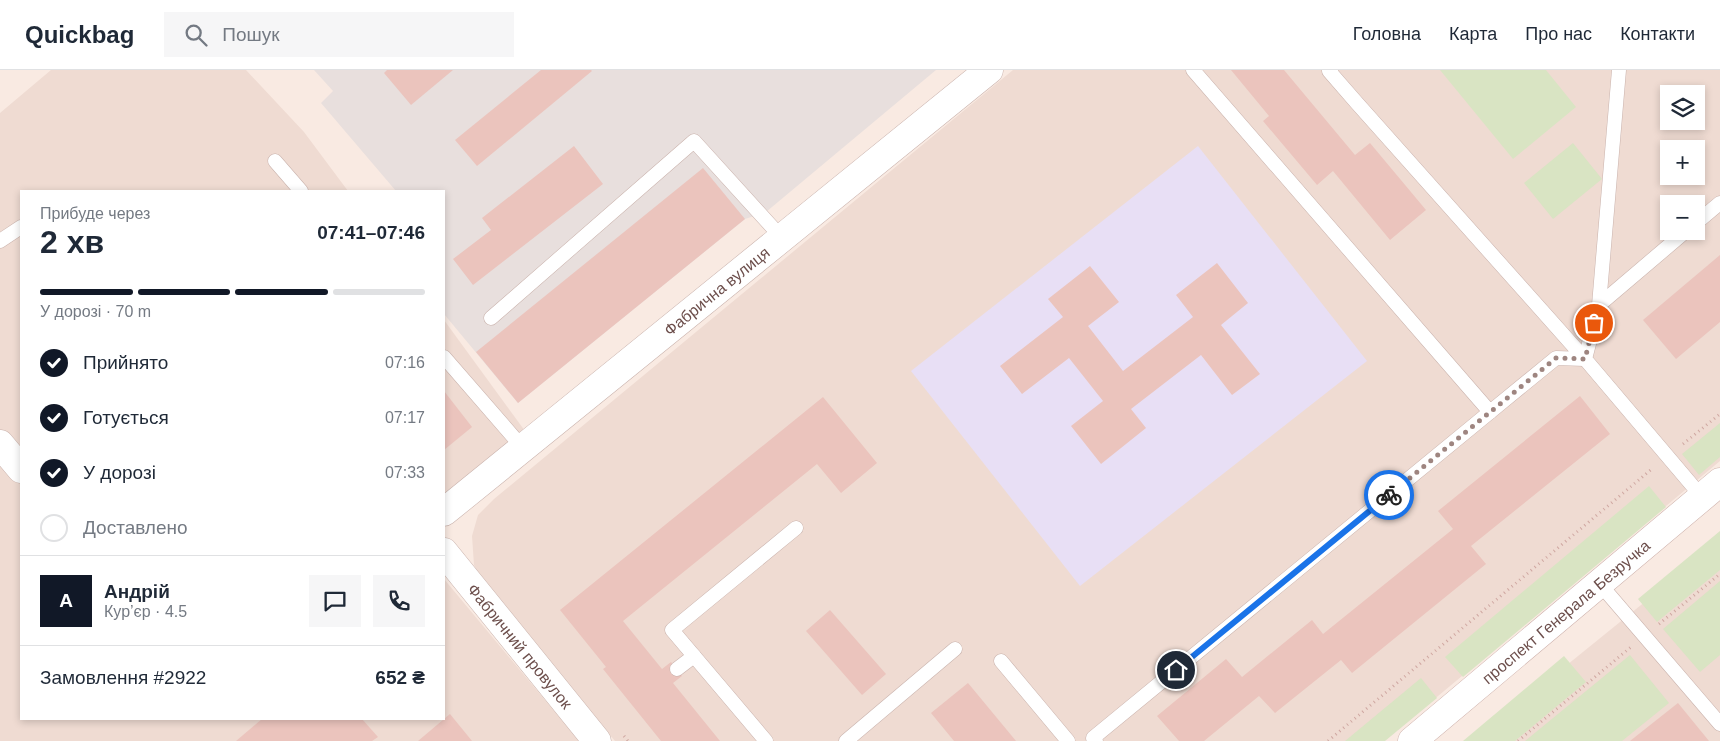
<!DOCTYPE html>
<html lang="uk">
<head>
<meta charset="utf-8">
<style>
	body { margin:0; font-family:Arial,sans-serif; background:#f6f6f7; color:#1f2937; height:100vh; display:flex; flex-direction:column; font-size:19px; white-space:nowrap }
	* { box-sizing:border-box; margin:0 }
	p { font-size:16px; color:#747a83 }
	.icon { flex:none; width:28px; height:28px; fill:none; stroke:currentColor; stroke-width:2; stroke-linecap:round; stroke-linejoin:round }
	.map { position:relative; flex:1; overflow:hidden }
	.sheet { position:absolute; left:20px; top:120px; width:425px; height:530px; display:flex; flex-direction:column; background:#fff; border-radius:0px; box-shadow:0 2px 8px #0003 }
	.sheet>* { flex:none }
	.buttons { position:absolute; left:1660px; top:15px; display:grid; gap:10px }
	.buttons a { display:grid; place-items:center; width:45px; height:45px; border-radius:0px; background:#fff; box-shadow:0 2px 8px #0003; font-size:25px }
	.pin { position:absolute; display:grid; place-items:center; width:42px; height:42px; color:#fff; margin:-21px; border:2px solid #fff; border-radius:50%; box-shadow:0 1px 5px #0007 }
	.courier { position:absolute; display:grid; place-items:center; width:50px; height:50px; margin:-25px; border:4px solid #1a73e8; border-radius:50%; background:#fff; color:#222; box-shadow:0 1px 6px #0007 }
	.summary em { font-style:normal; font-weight:700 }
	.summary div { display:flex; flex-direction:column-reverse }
	.summary { display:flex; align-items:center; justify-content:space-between; height:85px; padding:0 20px }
	h1 { font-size:32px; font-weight:700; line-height:38px }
	.bar { display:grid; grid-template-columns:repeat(4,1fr); gap:8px 5px; align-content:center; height:60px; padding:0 20px }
	.bar i { height:6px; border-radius:4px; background:#e0e1e3 }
	.bar .selected { background:#111827 }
	.bar p { grid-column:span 4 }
	.line { display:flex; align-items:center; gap:12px; padding:0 20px; border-top:1px solid #e0e1e3 }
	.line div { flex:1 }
	.round { display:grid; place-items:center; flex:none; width:52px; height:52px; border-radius:0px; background:#f6f6f7 }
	ol { padding:0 20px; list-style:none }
	li { display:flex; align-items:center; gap:15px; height:55px }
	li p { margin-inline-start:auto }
	li .icon { padding:5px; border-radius:50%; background:#111827; color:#fff; stroke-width:4 }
	li:last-child { color:#747a83 }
	li i { width:28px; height:28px; border:2px solid #e0e1e3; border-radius:50% }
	header { display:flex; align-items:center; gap:30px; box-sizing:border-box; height:70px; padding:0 25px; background:#fff; border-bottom:1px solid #e0e1e3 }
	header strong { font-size:24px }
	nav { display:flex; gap:28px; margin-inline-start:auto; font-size:18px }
	.search { width:350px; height:45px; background:#f6f6f7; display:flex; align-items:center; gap:12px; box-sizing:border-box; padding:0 18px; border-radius:0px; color:#747a83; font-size:19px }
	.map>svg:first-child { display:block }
	.residential { fill:#efdbd2; fill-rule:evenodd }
	.industrial { fill:#e8dfdd }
	.education { fill:#e8dff5 }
	.green { fill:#d9e4c3 }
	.building { fill:#ebc4bd }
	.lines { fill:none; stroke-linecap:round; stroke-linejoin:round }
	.service-casing { stroke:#cab3ad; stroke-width:15 }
	.tertiary-casing { stroke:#cab3ad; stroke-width:29 }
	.secondary-casing { stroke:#cdb1ab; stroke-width:29 }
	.path { stroke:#cfa7a1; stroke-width:3; stroke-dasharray:1 4; stroke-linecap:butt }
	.service { stroke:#fff; stroke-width:14 }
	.tertiary { stroke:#fff; stroke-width:28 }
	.secondary { stroke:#fff; stroke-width:28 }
	.done { stroke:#9e8580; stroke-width:5; stroke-dasharray:0 9 }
	.route { stroke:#1a73e8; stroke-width:6 }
	.labels { text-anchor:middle; stroke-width:4.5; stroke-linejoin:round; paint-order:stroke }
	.street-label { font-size:16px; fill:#6d4f4c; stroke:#fcefe8 }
</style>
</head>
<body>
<header>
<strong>Quickbag</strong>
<div class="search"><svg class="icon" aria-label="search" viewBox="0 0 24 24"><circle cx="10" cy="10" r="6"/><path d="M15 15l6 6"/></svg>Пошук</div>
<nav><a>Головна</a><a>Карта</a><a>Про нас</a><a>Контакти</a></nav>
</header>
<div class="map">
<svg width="1720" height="671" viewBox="0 0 1720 671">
	<rect width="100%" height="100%" fill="#f9eae2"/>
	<g class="residential">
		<polygon points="51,0 246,0 304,62 348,121 21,121 21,649 444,649 444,509 579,671 0,671 0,43"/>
		<path d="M1013 0H1720V391L1384 671H615L485 516 474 495 472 466 478 445 494 429ZM1669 24H1696V51H1669ZM1669 79H1696V106H1669ZM1669 134H1696V161H1669Z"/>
		<polygon points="444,250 525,361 444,426"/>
		<polygon points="1720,471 1720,671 1473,671"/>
	</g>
	<polygon class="industrial" points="314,0 936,0 766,142 745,149 518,333 444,244 444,121 396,121 321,33 333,21"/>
	<polygon class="education" points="1198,76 1367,291 1080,516 911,301"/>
	<g class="green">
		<polygon points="1440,0 1546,0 1576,37 1513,89"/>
		<polygon points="1573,73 1602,109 1553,149 1524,113"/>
		<polygon points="1720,353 1720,387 1699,405 1682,384"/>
		<polygon points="1649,416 1666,437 1463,607 1445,587"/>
		<polygon points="1720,461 1720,500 1657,552 1638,529"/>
		<polygon points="1720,511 1720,585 1700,602 1663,559"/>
		<polygon points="1630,585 1669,633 1622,671 1525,671"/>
		<polygon points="1564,586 1586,612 1515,671 1463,671"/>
		<polygon points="1421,608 1437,628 1385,671 1345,671"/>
	</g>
	<g class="building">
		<polygon points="387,0 453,0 411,35 384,3"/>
		<polygon points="541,0 591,0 592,1 477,96 455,70"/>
		<polygon points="1231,0 1284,0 1355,85 1370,73 1426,140 1390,170 1333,101 1317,115 1263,51 1269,46"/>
		<polygon points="574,76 603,114 473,215 453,189 491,160 482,148"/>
		<polygon points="703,98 745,149 518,333 476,282"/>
		<polygon points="1720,185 1720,252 1676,289 1643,250"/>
		<polygon points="1217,193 1248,233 1221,255 1260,304 1232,325 1201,285 1131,339 1146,358 1101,394 1071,356 1103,331 1069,288 1022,324 1000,296 1063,247 1048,229 1090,196 1119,232 1088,256 1123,301 1193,247 1176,225"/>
		<polygon points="444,321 472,357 444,380"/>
		<polygon points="1580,326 1610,364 1471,476 1486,494 1352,603 1341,590 1275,643 1259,626 1204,671 1179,671 1157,646 1226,589 1242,607 1312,550 1323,564 1453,459 1438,441"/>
		<polygon points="823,327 877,393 841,423 817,394 623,551 662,599 671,592 682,606 673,613 720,671 661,671 603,599 606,597 560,540"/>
		<polygon points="830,540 886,604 862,625 806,561"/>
		<polygon points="968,613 1016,671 954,671 931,643"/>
		<polygon points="1678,633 1709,671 1630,671"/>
		<polygon points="450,644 472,671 418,671"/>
		<polygon points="262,649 362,649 378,667 372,671 236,671"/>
	</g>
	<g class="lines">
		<defs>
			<g id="service">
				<polyline points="1193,0 1490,342 1556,288 1585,289 1356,32 1329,1 1331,0"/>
				<polyline points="1619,0 1599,235 1585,289 1702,427"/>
				<polyline points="275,91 301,121"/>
				<polyline points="1696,153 1720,133"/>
				<polyline points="0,171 21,157"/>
				<polyline points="1599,235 1686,161"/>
				<polyline points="491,248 694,71 782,168"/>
				<polyline points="444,287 523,378"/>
				<polyline points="1599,513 1720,654"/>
				<polyline points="1001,591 1068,671"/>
				<polyline points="677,599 694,586"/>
				<polyline points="766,671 672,560 796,458"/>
				<polyline points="846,671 955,579"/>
				<polyline points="1096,671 1093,668 1490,342"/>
			</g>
			<g id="tertiary">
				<polyline points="0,374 21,399"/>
				<path id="s1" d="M444 442 989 0"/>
				<path id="s2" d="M444 482 597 671"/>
			</g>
			<g id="secondary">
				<path id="s3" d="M1412 671 1720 412"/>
			</g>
		</defs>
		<use href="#service" class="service-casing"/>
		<use href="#tertiary" class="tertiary-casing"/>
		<use href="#secondary" class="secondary-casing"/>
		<g class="path">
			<polyline points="1683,374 1720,344"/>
			<polyline points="1659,554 1720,504"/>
			<polyline points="624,666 628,671"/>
			<polyline points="1328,671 1653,398"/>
			<polyline points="1518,671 1631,577"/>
		</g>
		<use href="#service" class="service"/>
		<use href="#tertiary" class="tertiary"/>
		<use href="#secondary" class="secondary"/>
	</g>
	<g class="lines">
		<polyline class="done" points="1389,425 1556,288 1585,289 1594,253"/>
		<polyline class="route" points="1176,600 1389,425"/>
	</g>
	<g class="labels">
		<g class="street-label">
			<text dy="6" stroke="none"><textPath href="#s1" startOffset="351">Фабрична вулиця</textPath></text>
			<text dy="6" stroke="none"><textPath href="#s3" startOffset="201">проспект Генерала Безручка</textPath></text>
			<text dy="6" stroke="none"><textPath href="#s2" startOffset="121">Фабричний провулок</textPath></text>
		</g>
	</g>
</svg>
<div class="buttons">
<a><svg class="icon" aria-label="layers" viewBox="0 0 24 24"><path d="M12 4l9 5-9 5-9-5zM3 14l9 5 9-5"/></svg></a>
<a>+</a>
<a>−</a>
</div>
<div class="pin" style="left:1594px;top:253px;background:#ea580c"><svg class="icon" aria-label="bag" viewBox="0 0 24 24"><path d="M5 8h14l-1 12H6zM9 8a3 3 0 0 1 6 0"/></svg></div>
<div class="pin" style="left:1176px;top:600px;background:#1f2937"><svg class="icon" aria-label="home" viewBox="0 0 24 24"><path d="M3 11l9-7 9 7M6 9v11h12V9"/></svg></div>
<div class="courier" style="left:1389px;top:425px"><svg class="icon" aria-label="bike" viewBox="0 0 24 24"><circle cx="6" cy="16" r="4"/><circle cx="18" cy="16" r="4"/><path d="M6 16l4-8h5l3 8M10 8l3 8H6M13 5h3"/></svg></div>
<section class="sheet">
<div class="summary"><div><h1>2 хв</h1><p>Прибуде через</p></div><em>07:41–07:46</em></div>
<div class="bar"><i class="selected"></i><i class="selected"></i><i class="selected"></i><i></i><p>У дорозі · 70 m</p></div>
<ol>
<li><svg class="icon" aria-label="check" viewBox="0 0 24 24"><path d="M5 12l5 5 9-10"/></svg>Прийнято<p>07:16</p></li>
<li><svg class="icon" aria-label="check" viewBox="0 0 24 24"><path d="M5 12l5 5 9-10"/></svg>Готується<p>07:17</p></li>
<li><svg class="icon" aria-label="check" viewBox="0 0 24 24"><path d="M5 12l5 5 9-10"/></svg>У дорозі<p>07:33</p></li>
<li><i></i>Доставлено</li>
</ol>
<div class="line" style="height:90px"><b class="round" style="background:#111827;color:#fff">А</b><div><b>Андрій</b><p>Кур’єр · 4.5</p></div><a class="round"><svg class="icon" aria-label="chat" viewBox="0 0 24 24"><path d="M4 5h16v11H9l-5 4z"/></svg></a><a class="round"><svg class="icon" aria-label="phone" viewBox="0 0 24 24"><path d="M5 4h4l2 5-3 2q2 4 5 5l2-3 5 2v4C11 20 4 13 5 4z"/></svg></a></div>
<div class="line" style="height:65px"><div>Замовлення #2922</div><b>652 ₴</b></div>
</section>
</div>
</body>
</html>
